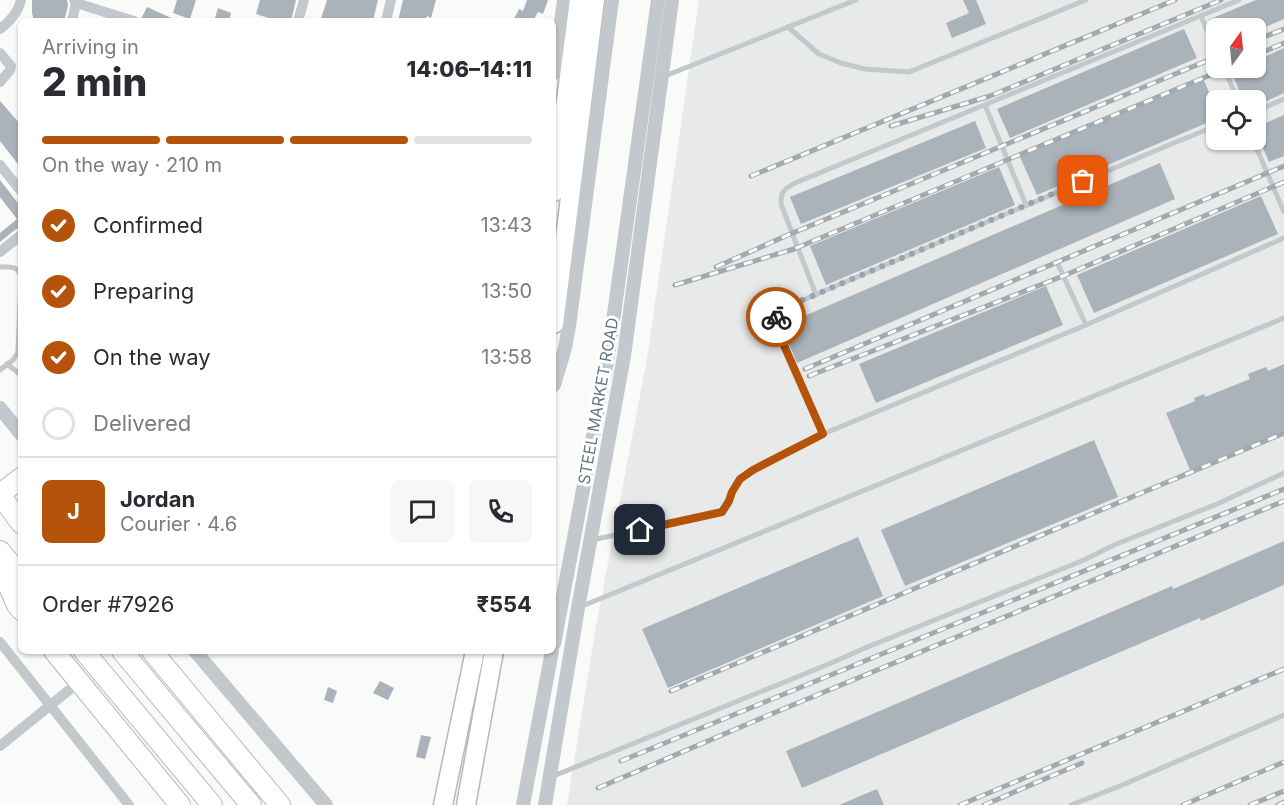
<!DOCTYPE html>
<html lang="en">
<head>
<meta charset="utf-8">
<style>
	body { margin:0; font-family:Inter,sans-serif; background:#f7f7f7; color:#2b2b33; height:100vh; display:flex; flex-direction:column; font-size:22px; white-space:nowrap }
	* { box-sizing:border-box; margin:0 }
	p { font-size:20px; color:#7c7c81 }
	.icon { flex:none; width:33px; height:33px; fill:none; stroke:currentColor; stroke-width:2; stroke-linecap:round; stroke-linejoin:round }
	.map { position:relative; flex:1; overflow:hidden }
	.sheet { position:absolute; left:18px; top:18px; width:538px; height:636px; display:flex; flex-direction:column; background:#fff; border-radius:9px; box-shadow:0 2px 4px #0004 }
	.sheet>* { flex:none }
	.needle { width:39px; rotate:15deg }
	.tools { position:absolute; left:1206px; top:18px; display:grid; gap:12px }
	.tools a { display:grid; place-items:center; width:60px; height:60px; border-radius:9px; background:#fff; box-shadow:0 2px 4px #0004; font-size:30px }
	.pin { position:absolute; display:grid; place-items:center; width:51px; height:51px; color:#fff; margin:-26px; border-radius:12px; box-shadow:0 3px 9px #0006 }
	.courier { position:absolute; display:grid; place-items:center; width:60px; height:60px; margin:-30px; border:4px solid #b45309; border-radius:50%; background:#fff; color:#222; box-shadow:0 2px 8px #0007 }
	.overview em { font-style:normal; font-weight:800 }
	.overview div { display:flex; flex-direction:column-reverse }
	.overview { display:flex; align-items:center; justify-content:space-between; height:102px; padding:0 24px }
	h1 { font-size:39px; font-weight:800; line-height:45px }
	.bar { display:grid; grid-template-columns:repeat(4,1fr); gap:9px 6px; align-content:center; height:72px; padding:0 24px }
	.bar i { height:8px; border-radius:4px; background:#e1e1e2 }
	.bar .selected { background:#b45309 }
	.bar p { grid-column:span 4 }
	.line { display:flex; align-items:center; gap:15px; padding:0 24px; border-top:2px solid #e1e1e2 }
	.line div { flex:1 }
	.round { display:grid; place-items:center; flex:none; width:63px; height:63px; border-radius:9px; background:#f7f7f7 }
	ol { padding:0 24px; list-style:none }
	li { display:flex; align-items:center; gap:18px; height:66px }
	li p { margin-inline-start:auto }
	li .icon { padding:6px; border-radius:50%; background:#b45309; color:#fff; stroke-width:4 }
	li:last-child { color:#7c7c81 }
	li i { width:33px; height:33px; border:3px solid #e1e1e2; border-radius:50% }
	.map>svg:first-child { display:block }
	.built { fill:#e8e9e9; fill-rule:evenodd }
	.building { fill:#aab3b9 }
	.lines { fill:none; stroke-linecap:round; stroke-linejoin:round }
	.trunk-casing { stroke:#b4b9bd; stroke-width:21 }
	.motorway-casing { stroke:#b4b9bd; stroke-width:22 }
	.service { stroke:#c3c8cc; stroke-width:5 }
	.minor { stroke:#c3c8cc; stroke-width:10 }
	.tertiary { stroke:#c3c8cc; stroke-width:14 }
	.trunk { stroke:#fff; stroke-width:18 }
	.motorway { stroke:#fff; stroke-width:20 }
	.rail-casing { stroke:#a2aab0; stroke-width:5 }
	.rail { stroke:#fff; stroke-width:3; stroke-dasharray:9; stroke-linecap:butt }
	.done { stroke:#99a4ac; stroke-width:6; stroke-dasharray:0 10.8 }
	.route { stroke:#b45309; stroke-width:8 }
	.labels { text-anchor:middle; stroke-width:6; stroke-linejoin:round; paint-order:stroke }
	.street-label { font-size:16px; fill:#657683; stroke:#fff }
</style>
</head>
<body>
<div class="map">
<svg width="1284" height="805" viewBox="0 0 1284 805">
	<rect width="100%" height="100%" fill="#fafaf8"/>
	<path class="built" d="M699 0H1284V805H567L596 626 647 359ZM1216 28H1256V68H1216ZM1216 100H1256V140H1216Z"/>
	<g class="building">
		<polygon points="32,0 67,0 68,6 64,21 34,21 32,13"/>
		<polygon points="177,0 196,0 190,19 173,13"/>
		<polygon points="260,0 296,0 291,21 278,21 256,14"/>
		<polygon points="327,0 378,0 373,21 327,21 321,19"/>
		<polygon points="403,0 436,0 431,18 427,16 426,21 398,21"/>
		<polygon points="527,0 548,0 543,14 538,12 533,21 513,21 519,9 523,11"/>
		<polygon points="963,0 976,0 986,24 952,38 946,23 969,13"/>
		<polygon points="1256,0 1284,0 1284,19 1256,31 1256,28 1212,28 1208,20"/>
		<polygon points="147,7 178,21 141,21 141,19"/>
		<polygon points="218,8 231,13 229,21 214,21"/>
		<polygon points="1184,29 1197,58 1010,138 997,109"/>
		<polygon points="1284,48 1284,93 1256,106 1256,100 1243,100 1231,71 1239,68 1256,68 1256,61"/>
		<polygon points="1203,78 1216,109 1216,119 1037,195 1020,157"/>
		<polygon points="0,101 21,125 21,168 0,141"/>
		<polygon points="1284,115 1284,156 1269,162 1256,132 1256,127"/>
		<polygon points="975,121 986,148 801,224 790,197"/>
		<polygon points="1160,163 1175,199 797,363 781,326"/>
		<polygon points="999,167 1015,205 826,285 810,246"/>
		<polygon points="0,180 21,207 21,228 16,229 0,242 0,233 17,219 0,197"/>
		<polygon points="1261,196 1278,234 1094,313 1077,275"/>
		<polygon points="1046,286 1063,325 876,403 859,364"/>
		<polygon points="1284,364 1284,431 1190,470 1166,413 1195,401 1194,398 1204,394 1205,397 1250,379 1248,374 1266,367 1268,371"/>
		<polygon points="1094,440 1118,497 905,586 881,530"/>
		<polygon points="858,537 883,596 668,688 642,629"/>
		<polygon points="1284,541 1284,585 1201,621 1200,618 802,788 786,751 1172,586 1173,589"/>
		<polygon points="380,681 394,688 388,700 373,693"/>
		<polygon points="328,687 337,691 333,703 324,700"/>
		<polygon points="421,735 431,737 425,759 416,757"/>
		<polygon points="877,789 884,805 839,805"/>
	</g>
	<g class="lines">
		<defs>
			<g id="trunk">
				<polyline points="554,192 579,0"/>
				<polyline points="554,324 595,0"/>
				<polyline points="443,805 475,651"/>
				<polyline points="466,805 494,651"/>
			</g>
			<g id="motorway">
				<polyline points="0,494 21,478"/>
				<polyline points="0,495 21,523"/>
				<polyline points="0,551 21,576"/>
				<polyline points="0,566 17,605 21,610"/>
				<polyline points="54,651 180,805"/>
				<polyline points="84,651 212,805"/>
				<polyline points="122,651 251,805"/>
				<polyline points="152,651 280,805"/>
			</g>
		</defs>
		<use href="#trunk" class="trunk-casing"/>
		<use href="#motorway" class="motorway-casing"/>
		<g class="service">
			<polyline points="1201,16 1216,51"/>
			<polyline points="788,27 819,54 841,63 865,69 909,72 1086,0"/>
			<polyline points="1224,68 1238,100"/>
			<polyline points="665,76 856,0"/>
			<polyline points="985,105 1026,205"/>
			<polyline points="1256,111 1284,99"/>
			<polyline points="1253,140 1284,212"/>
			<polyline points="1057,262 1086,325"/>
			<path d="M0 267C10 267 18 265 21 277L18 352 13 360 0 370"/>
			<path d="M816 295 781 204C781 190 784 190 795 183 943 121 1092 62 1239 0"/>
			<polyline points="7,364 21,375"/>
			<path d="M823 434 775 325C775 317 778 313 784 308L1176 142 1216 126"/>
			<polyline points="592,540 722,512 729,501 732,492 740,479 753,470 823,434 1086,325 1284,238"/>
			<polyline points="580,607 1284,318"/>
			<polyline points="551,777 829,664 865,648 1084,560 1114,545 1217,504 1284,473"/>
			<polyline points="1071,805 1120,786 1284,715"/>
		</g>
		<g class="minor">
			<polyline points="74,0 76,3 134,21"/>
			<polyline points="72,21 76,3"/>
			<polyline points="298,21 304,0"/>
			<polyline points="386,21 391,0"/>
			<path d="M0 29C10 21 18 13 21 0"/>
			<polyline points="0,53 11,66 10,70 0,82"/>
			<polyline points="0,165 21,191"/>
			<polyline points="0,252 21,235"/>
			<polyline points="0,642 129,805"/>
			<polyline points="0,746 79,682"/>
		</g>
		<g class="tertiary">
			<polyline points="554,73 564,0"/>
			<polyline points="554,385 565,348 569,326 612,0"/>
			<polyline points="0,408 21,434"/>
			<polyline points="554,644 608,357 658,0"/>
			<polyline points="195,651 326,805"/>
			<polyline points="523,805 552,651"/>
			<polyline points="545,805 578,608 624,356 672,0"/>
		</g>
		<use href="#trunk" class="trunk"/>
		<use href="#motorway" class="motorway"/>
		<defs>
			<g id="rail">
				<polyline points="1256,40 1284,29"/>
				<polyline points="1256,55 1284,43"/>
				<polyline points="891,126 990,96 1221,0"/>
				<polyline points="751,176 1175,0"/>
				<polyline points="716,267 788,235 1216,57"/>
				<polyline points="675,285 794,249 1227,68"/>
				<polyline points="805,369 1284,166"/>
				<polyline points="809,376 1063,276 1284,182"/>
				<polyline points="671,691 1284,433"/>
				<polyline points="621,761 1284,489"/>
				<polyline points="598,788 764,717 1284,501"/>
				<polyline points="960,805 1284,669"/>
				<polyline points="984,805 1082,763"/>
				<polyline points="1183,805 1284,762"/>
				<polyline points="1250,805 1284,791"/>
				<polyline points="1278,805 1284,802"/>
			</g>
		</defs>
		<use href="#rail" class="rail-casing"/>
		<use href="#rail" class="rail"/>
	</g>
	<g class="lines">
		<polyline class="done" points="776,317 779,312 784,308 1083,181"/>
		<polyline class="route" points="640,530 722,512 729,501 732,492 740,479 753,470 823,434 775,325 776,317"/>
	</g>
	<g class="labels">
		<g class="street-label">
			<text transform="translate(598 401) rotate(-80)" y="6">STEEL MARKET ROAD</text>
		</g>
	</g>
</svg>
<div class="tools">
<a><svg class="needle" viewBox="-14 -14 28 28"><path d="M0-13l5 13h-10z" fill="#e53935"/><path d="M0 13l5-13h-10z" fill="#7c7c81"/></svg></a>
<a><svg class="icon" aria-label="locate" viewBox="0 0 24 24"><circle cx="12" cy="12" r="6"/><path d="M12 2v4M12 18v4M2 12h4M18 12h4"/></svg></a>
</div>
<div class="pin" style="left:1083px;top:181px;background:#ea580c"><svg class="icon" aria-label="bag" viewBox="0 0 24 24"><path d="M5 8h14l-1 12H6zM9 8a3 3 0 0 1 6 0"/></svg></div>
<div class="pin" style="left:640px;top:530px;background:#1f2937"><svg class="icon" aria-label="home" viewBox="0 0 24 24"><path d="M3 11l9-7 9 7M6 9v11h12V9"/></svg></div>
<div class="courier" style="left:776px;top:317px"><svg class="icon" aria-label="bike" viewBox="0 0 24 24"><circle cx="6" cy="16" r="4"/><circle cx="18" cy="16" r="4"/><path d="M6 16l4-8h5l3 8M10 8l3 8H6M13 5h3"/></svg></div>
<section class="sheet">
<div class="overview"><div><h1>2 min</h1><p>Arriving in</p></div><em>14:06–14:11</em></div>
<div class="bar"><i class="selected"></i><i class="selected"></i><i class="selected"></i><i></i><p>On the way · 210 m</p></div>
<ol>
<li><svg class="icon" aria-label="check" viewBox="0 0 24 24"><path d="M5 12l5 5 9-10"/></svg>Confirmed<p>13:43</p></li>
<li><svg class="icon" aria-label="check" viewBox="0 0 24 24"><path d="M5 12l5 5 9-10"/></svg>Preparing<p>13:50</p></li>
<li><svg class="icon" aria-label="check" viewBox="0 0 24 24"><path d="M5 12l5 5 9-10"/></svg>On the way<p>13:58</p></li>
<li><i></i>Delivered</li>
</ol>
<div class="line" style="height:108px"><b class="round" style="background:#b45309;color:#fff">J</b><div><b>Jordan</b><p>Courier · 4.6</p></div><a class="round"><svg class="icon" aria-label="chat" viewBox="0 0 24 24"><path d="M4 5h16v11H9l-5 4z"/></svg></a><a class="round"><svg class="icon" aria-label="phone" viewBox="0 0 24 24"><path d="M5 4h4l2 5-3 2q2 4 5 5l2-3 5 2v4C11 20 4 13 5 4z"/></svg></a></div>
<div class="line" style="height:78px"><div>Order #7926</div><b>₹554</b></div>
</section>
</div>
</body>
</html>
